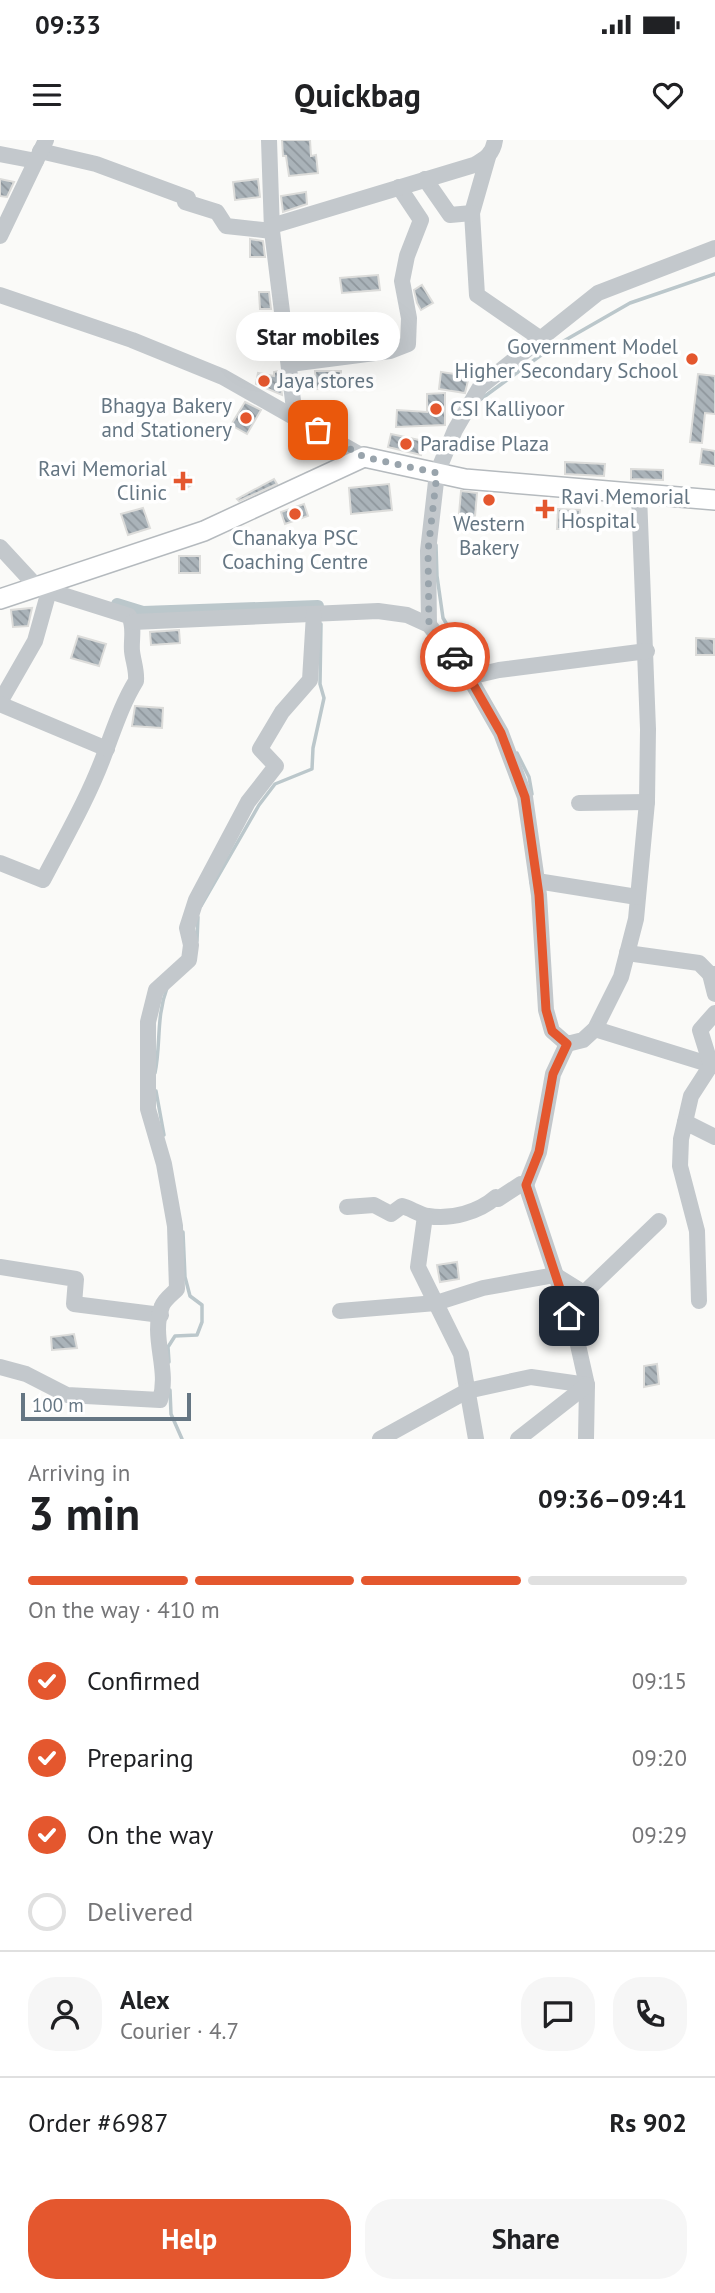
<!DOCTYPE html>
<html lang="en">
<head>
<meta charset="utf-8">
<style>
	body { margin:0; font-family:"PT Sans",sans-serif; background:#f6f6f6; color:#202124; height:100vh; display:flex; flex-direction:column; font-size:26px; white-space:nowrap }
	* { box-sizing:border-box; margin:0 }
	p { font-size:23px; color:#757577 }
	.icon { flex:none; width:38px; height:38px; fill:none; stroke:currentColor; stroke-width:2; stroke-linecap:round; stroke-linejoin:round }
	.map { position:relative; height:1299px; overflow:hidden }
	.side { display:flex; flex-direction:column; background:#fff; flex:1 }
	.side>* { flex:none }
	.scale { position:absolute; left:21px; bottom:18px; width:170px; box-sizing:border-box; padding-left:7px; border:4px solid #657683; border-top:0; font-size:19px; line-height:24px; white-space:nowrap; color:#657683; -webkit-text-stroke:5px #fff; paint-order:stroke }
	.pin { position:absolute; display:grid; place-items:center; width:60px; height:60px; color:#fff; margin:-30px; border-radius:14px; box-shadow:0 4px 10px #0006 }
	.courier { position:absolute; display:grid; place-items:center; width:70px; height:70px; margin:-35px; border:5px solid #e4572e; border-radius:50%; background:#fff; color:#222; box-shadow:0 2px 9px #0007 }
	.bubble { position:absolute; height:49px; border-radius:24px; background:#fff; box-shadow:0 7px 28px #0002; font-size:23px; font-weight:700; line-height:49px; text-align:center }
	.headline em { font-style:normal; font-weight:700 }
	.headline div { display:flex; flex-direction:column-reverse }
	.headline { display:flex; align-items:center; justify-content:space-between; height:119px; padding:0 28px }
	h1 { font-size:46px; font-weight:700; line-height:52px }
	.bar { display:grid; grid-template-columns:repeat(4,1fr); gap:10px 7px; align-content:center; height:84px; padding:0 28px }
	.bar i { height:9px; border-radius:5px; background:#e0e0e0 }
	.bar .on { background:#e4572e }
	.bar p { grid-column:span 4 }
	.line { display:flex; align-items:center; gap:18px; padding:0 28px; border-top:2px solid #e0e0e0 }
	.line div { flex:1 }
	.round { display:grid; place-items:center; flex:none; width:74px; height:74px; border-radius:28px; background:#f6f6f6 }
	ol { padding:0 28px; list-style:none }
	li { display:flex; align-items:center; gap:21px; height:77px }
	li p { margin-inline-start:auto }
	li .icon { padding:7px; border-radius:50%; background:#e4572e; color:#fff; stroke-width:4 }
	li:last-child { color:#757577 }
	li i { width:38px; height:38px; border:4px solid #e0e0e0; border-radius:50% }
	.button { display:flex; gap:14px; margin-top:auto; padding:14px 28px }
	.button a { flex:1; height:80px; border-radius:28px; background:#e4572e; color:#fff; font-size:28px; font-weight:700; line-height:80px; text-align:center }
	.button a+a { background:#f6f6f6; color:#202124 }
	.status { display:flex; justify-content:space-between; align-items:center; height:49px; padding:0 35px; background:#fff; direction:ltr }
	.status svg { height:19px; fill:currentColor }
	header { display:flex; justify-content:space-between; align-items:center; height:91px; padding:0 28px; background:#fff; font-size:32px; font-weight:700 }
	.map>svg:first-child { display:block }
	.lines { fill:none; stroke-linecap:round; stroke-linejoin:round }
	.stream { stroke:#bbc7cb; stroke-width:3.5 }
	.canal { stroke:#bbc7cb; stroke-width:12 }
	.building { fill:url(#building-back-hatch); stroke:#dcdcda; stroke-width:2 }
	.major-casing { stroke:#b5babe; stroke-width:22 }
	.minor { stroke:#c3c8cc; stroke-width:16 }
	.major { stroke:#fff; stroke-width:19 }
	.done { stroke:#99a4ac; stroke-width:7; stroke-dasharray:0 12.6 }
	.route { stroke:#e4572e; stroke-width:9 }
	.poi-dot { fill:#e4572e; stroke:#fff; stroke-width:2.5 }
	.labels { text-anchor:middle; stroke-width:7; stroke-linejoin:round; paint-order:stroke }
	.poi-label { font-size:21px; fill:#657683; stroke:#fff; text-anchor:start }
</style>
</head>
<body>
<div class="status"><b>09:33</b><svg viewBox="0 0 49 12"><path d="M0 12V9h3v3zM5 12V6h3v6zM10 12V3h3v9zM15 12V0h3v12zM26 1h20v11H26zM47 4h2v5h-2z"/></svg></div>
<header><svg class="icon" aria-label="menu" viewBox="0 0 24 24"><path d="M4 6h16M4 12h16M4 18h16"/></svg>Quickbag<svg class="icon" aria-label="heart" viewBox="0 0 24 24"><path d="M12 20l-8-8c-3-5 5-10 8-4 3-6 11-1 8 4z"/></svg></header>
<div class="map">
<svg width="715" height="1299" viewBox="0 0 715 1299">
	<defs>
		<pattern id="building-back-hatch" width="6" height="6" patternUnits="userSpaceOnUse" patternTransform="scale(1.75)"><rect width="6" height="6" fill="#aab3b9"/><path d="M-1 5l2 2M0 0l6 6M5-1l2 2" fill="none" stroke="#8e969c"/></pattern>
	</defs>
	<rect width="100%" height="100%" fill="#fafaf8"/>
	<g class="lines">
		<g class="stream">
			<polyline points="481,259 548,210 630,163 715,134"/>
			<polyline points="436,405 437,436 443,478 471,525"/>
			<polyline points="517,613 529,637 532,654"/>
			<polyline points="201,766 259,665 275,644 312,629 313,608 324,558 320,544 321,484"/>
			<polyline points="197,801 198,777"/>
			<path d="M155 933C161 904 156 877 167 848"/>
			<polyline points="156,951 164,995"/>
			<polyline points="169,1222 168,1207 175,1196 197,1195 202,1182 202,1165 190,1156 185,1137 183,1092"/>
			<polyline points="170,1250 171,1274 182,1299"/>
		</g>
		<polyline class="canal" points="117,464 143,472 318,466"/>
	</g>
	<g class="building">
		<polygon points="282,0 310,0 311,16 316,15 318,33 289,36 286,16 283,16"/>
		<polygon points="0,39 14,42 7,57 0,56"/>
		<polygon points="258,39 260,57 235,60 233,42"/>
		<polygon points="306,52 307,64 283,72 281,56"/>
		<polygon points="250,99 263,101 265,117 250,117"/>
		<polygon points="378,135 380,150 342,153 340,138"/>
		<polygon points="422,145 433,163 421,170 417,163 414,150"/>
		<polygon points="259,152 269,152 271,169 260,169"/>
		<polygon points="338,184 340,206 309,210 304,194 308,193 308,187"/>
		<polygon points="279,231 282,255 256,244 258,233 274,236 274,232"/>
		<polygon points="315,231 341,231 341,248 316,249"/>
		<polygon points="441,232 469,236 465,253 439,249"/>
		<polygon points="698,234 715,236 715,274 705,273 702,303 690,302"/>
		<polygon points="445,253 445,285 396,287 397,270 427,272 427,254"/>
		<polygon points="245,262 261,270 247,294 231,285"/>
		<polygon points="391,294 424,301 421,315 388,307"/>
		<polygon points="702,309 715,311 715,326 700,324"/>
		<polygon points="565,322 605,324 604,336 565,334"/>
		<polygon points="631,329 663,330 663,340 631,339"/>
		<polygon points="185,332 193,344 182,351 174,339"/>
		<polygon points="274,339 277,344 239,361 237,359"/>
		<polygon points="389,344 392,370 351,374 349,348"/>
		<polygon points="461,351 477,353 474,388 458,386"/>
		<polygon points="304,364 308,376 285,384 281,372"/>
		<polygon points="143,368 150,388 128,395 121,374"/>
		<polygon points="558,369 580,370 579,389 557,389"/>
		<rect x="179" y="416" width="21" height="17"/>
		<polygon points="32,468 28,486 13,487 11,470"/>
		<polygon points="179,490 180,503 151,505 150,492"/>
		<polygon points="78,496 106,504 99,526 71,518"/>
		<polygon points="696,498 714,499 714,515 696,515"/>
		<polygon points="135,566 163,568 162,588 132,586"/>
		<polygon points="457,1122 459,1139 440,1142 437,1125"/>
		<polygon points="74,1194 77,1208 52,1210 51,1197"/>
		<polygon points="657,1224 659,1244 644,1247 644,1226"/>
	</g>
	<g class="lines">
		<defs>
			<polyline id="major" points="0,459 204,391 364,317 465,339 715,360"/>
		</defs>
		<use href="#major" class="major-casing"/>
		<g class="minor">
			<polyline points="40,11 96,24 188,58 185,62 217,72 226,86 272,91 269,0"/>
			<polyline points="0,14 36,21"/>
			<polyline points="488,17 472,73 477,155 541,199"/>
			<polyline points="425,39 450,75 472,73"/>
			<polyline points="0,96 46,0"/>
			<polyline points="0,155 132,200 223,237 364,317"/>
			<polyline points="290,224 390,211 408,204 409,178 402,141 407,116 421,80 399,47"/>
			<path d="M295 277 272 91 275 85 474 25C485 19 493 14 495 0"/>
			<path d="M0 407 37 447 129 476C135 487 131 499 132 511 133 521 137 530 136 541 123 562 115 586 106 610 90 655 65 698 43 740L0 723"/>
			<polyline points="133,482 378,471 407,475 429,485 465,530 501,593 525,657 539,755 546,870 552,891 567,904 583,900 595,889 621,837 636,779 647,662 648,589 639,355"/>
			<polyline points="429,485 428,411 437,333 455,290 480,247 598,153 715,108"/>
			<polyline points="469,537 499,530 647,511"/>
			<polyline points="0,562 35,501 49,451"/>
			<polyline points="0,564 107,609"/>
			<polyline points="579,663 647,662"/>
			<polyline points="537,741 637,757"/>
			<polyline points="627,813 699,823 710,834 715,834"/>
			<polyline points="710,834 715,854"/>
			<polyline points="595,889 715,926"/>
			<polyline points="685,982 691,956 711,925 700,890 715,873"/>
			<polyline points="526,1045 539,1012 553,934 567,904"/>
			<path d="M347 1067 374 1065 391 1074 402 1066C410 1068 420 1075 428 1076 451 1080 479 1072 496 1057L498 1059 521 1044 526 1045 576 1196 587 1245 586 1299"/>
			<polyline points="425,1076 418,1127 461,1214 476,1299"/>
			<polyline points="0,1127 76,1139 74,1164 161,1175"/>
			<polyline points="699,1161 697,1091 680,1026 681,999 685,982 715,997"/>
			<polyline points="340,1171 436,1163 483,1148 555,1135 584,1153 659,1081"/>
			<path d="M0 1227 26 1234 67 1255 160 1260C170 1229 150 1197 162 1166 164 1160 172 1154 177 1149L175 1086 164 1024 148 969V882L156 850 189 820 191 805 187 788 196 760 248 662 276 626 260 609 282 572 310 540 314 474"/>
			<polyline points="380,1299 467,1251 531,1237 587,1245"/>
			<polyline points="518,1299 587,1245"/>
		</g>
		<use href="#major" class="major"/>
	</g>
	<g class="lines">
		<polyline class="done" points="318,290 364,317 437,333 428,411 429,485 455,517"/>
		<polyline class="route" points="455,517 465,530 501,593 525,657 539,755 546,870 552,891 567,904 553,934 539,1012 526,1045 569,1176"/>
	</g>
	<g class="poi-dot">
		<circle cx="692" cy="219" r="7"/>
		<circle cx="264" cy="241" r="7"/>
		<circle cx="436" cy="269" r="7"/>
		<circle cx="246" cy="278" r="7"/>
		<circle cx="406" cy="304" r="7"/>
		<path d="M179.5 330.5h7v7h7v7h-7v7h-7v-7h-7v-7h7z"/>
		<circle cx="489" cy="360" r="7"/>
		<path d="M541.5 358.5h7v7h7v7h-7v7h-7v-7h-7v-7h7z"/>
		<circle cx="295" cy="374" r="7"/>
	</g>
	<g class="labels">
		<g class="poi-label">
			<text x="678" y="214" text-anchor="end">Government Model<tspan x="678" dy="24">Higher Secondary School</tspan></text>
			<text x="278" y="248">Jaya stores</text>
			<text x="232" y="273" text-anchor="end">Bhagya Bakery<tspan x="232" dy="24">and Stationery</tspan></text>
			<text x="450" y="276">CSI Kalliyoor</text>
			<text x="420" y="311">Paradise Plaza</text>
			<text x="167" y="336" text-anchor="end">Ravi Memorial<tspan x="167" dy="24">Clinic</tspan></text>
			<text x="561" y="364">Ravi Memorial<tspan x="561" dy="24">Hospital</tspan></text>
			<text x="489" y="391" text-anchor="middle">Western<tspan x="489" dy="24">Bakery</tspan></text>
			<text x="295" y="405" text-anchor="middle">Chanakya PSC<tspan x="295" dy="24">Coaching Centre</tspan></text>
		</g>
	</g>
</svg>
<div class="scale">100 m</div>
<div class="pin" style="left:318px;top:290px;background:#ea580c"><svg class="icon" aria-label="bag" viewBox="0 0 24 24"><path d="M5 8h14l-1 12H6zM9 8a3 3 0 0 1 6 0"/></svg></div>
<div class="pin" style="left:569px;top:1176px;background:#1f2937"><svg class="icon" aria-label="home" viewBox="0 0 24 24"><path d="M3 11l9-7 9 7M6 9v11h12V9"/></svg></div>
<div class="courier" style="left:455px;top:517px"><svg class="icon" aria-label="car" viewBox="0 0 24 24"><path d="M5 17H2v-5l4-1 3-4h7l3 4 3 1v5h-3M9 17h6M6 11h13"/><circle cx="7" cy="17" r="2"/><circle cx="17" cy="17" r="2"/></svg></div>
<div class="bubble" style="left:236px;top:172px;width:164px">Star mobiles</div>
</div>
<section class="side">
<div class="headline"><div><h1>3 min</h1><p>Arriving in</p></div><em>09:36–09:41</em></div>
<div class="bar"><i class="on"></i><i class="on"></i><i class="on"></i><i></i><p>On the way · 410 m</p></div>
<ol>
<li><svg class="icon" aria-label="check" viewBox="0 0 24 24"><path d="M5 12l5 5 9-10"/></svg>Confirmed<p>09:15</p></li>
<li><svg class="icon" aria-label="check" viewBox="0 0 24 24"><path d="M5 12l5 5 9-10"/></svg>Preparing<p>09:20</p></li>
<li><svg class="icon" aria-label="check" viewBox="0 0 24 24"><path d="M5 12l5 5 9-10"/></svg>On the way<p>09:29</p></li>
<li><i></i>Delivered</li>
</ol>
<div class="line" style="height:126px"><a class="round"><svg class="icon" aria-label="person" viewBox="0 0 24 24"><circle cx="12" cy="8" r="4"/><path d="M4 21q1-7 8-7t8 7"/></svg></a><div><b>Alex</b><p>Courier · 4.7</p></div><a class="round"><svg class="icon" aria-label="chat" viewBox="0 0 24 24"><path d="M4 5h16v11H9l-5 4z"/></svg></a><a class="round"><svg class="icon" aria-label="phone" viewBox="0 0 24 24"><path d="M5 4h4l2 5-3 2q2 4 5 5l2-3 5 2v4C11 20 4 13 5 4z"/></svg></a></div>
<div class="line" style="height:91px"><div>Order #6987</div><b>Rs 902</b></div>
<div class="button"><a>Help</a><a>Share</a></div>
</section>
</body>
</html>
